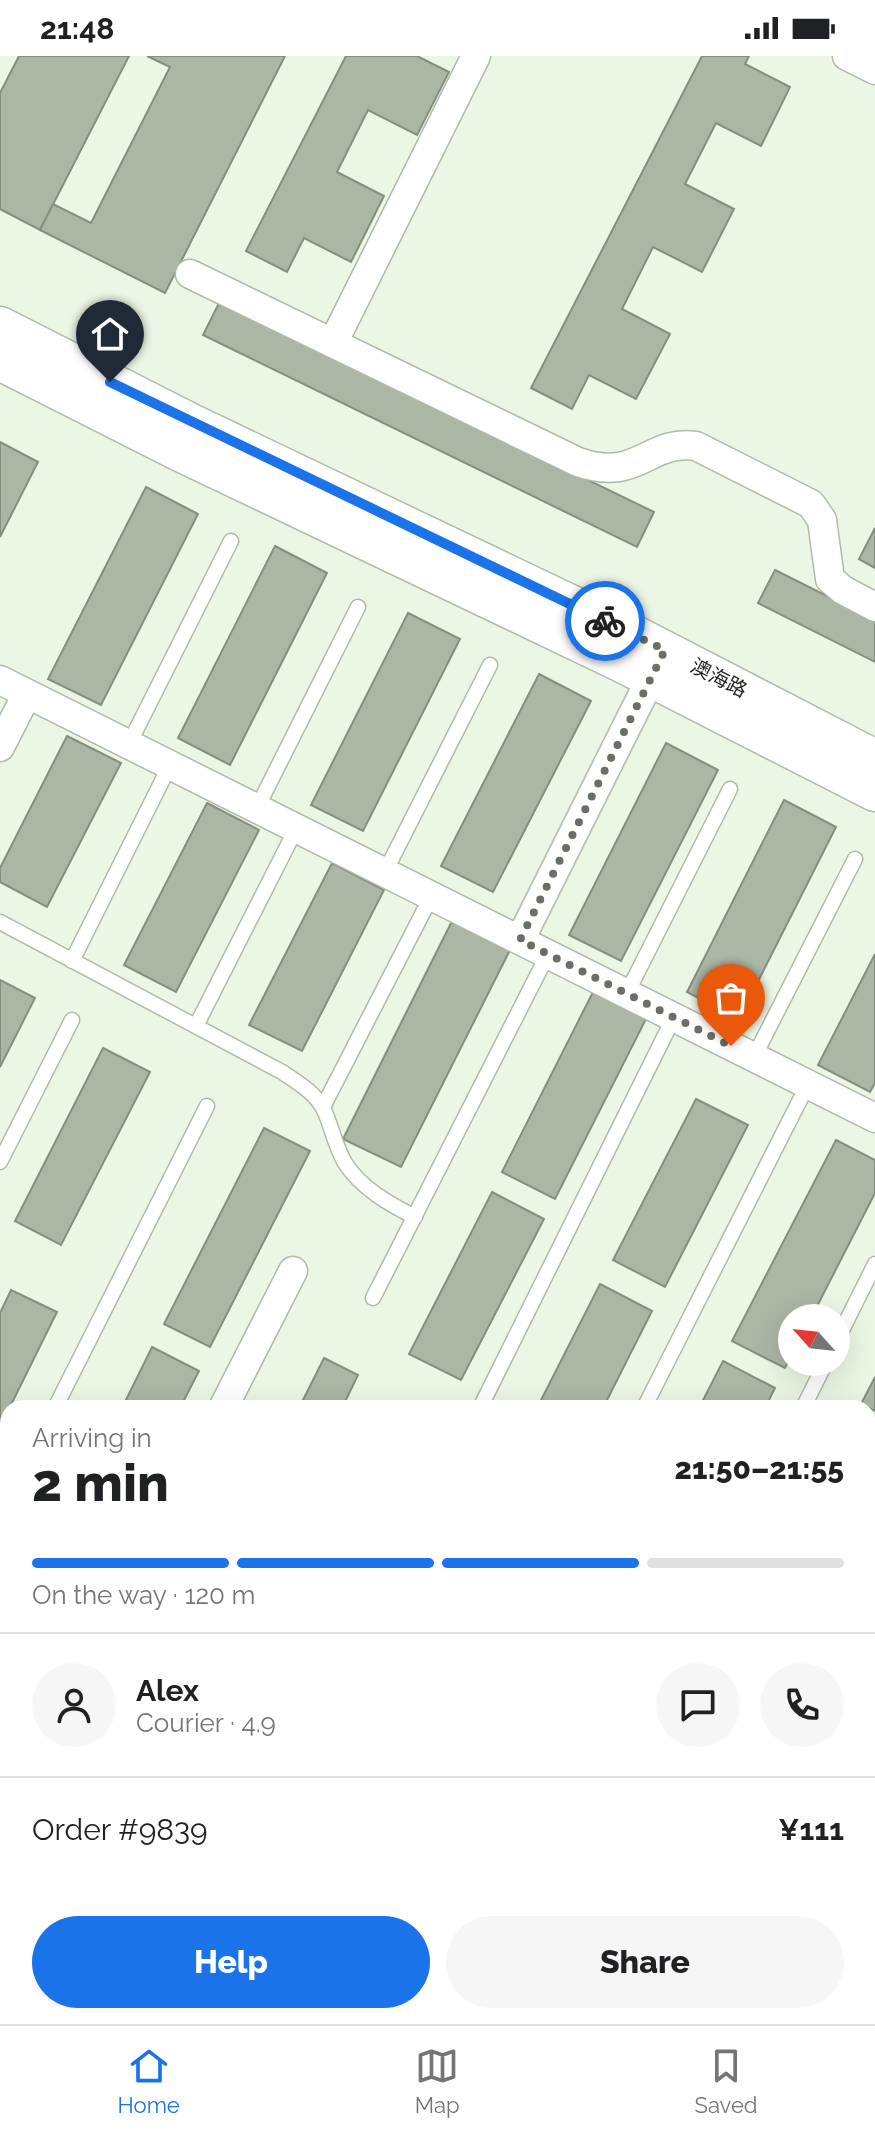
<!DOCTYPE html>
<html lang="en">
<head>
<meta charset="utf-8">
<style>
	body { margin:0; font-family:Raleway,"Noto Sans SC",sans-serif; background:#f6f6f6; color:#202124; height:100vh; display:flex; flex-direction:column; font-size:30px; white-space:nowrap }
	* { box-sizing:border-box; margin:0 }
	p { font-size:26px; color:#757577 }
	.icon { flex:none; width:44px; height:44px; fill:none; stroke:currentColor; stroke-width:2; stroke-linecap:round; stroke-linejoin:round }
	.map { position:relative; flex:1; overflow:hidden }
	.drawer { position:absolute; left:0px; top:1344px; width:876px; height:624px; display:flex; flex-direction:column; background:#fff; border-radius:24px 24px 0 0; box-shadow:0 8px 32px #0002 }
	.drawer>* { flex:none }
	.needle { width:52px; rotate:297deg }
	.tools { position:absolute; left:778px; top:1248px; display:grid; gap:16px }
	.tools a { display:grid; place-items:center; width:72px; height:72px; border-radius:50%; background:#fff; box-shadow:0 8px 32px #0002; font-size:40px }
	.pin { position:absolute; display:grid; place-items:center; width:68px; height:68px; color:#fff; margin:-82px -34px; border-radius:50% 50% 50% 0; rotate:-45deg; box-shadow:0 0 8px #0007 }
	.pin .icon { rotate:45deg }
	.courier { position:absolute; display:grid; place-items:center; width:80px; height:80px; margin:-40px; border:6px solid #1a73e8; border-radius:50%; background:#fff; color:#222; box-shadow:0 2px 10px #0007 }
	.head em { font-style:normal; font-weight:800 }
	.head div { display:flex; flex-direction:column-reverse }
	.head { display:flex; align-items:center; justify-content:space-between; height:136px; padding:0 32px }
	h1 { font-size:52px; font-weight:800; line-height:60px }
	.bar { display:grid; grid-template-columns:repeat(4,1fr); gap:12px 8px; align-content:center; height:96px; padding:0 32px }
	.bar i { height:10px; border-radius:6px; background:#e0e0e0 }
	.bar .on { background:#1a73e8 }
	.bar p { grid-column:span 4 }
	.line { display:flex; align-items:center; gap:20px; padding:0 32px; border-top:2px solid #e0e0e0 }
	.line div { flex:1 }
	.round { display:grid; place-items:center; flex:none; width:84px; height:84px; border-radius:42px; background:#f6f6f6 }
	.action { display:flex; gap:16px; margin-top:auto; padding:16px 32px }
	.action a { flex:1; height:92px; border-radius:48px; background:#1a73e8; color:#fff; font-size:32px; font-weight:800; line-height:92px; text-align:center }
	.action a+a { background:#f6f6f6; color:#202124 }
	.status { display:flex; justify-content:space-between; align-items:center; height:56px; padding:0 40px; background:#fff; direction:ltr }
	.status svg { height:22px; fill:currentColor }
	.tab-bar { display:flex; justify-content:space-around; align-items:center; height:112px; border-top:2px solid #e0e0e0; background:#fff; font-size:22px; color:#757577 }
	.tab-bar a { display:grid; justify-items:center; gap:4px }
	.tab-bar .on { color:#1a73e8 }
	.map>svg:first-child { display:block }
	.building { fill:#acb6a5; stroke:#868f7f; stroke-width:2 }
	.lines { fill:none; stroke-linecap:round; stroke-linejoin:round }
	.service-casing { stroke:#b0baa9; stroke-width:17 }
	.minor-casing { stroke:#b0baa9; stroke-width:31 }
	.secondary-casing { stroke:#b0baa9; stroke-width:41 }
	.service { stroke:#fff; stroke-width:14 }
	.minor { stroke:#fff; stroke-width:28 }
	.secondary { stroke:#fff; stroke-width:38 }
	.done { stroke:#696f64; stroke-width:8; stroke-dasharray:0 14.4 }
	.route { stroke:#1a73e8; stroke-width:10 }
	.labels { text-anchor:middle; stroke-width:7; stroke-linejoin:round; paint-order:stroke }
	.street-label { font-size:20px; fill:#22261f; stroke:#fff }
</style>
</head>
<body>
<div class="status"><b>21:48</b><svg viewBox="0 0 49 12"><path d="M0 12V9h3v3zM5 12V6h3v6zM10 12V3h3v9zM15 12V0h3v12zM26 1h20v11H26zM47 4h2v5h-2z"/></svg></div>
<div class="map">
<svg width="875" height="1968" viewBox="0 0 875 1968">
	<rect width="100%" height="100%" fill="#ecf6e4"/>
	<g class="building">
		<polygon points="19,0 129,0 40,174 0,153 0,37"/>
		<polygon points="147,0 285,0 165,237 40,174 53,148 91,167 170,11"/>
		<polygon points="346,0 417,0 449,16 417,79 368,54 337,116 384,140 351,206 304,182 287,216 246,195"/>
		<polygon points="702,0 749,0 745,8 790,31 761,90 716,67 685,128 734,153 702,216 653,191 622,253 670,278 636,343 589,319 572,353 531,332"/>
		<polygon points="220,245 654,456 637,491 203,279"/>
		<polygon points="0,386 38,406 0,481"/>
		<polygon points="146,431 198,458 101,649 48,623"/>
		<polygon points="875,472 875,512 859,503"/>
		<polygon points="275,490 327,517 230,709 178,682"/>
		<polygon points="775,514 875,564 875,606 758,547"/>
		<polygon points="408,557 460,583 363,775 311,749"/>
		<polygon points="539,618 591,645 493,836 441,810"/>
		<polygon points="67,680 121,707 47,851 0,826 0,812"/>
		<polygon points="666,687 718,714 621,905 569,879"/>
		<polygon points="784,744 836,771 739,963 687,936"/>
		<polygon points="207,747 259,774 176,936 124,909"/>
		<polygon points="332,807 384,834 302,995 249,969"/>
		<polygon points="453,863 511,892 401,1111 343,1083"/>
		<polygon points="875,898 875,1027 870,1036 818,1009"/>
		<polygon points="0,924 35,942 0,1011"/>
		<polygon points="594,934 647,961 555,1143 502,1116"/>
		<polygon points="103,992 150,1016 61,1189 15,1165"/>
		<polygon points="696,1043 748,1069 665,1231 613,1204"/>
		<polygon points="264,1072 310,1095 210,1291 164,1268"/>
		<polygon points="836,1084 875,1104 875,1137 811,1262 792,1262 792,1298 785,1312 732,1285"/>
		<polygon points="492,1136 544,1163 461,1324 409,1298"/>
		<polygon points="600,1228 652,1255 603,1352 537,1352"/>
		<polygon points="11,1234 57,1256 0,1371 0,1257"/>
		<polygon points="152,1291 199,1315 180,1352 122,1352"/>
		<polygon points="324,1302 358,1319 342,1352 299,1352"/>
		<polygon points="723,1305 775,1332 765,1352 699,1352"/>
		<polygon points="875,1321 875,1355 861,1348"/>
		<polygon points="868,1379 875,1382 875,1451 868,1465"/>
		<polygon points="1,1578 8,1581 8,1676 0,1691"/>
		<polygon points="875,1814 875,1931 868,1927 868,1829"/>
		<polygon points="4,1942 8,1944 8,1960 38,1960 34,1968 0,1968 0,1951"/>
		<polygon points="868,1947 875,1950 875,1968 803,1968 807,1960 868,1960"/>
		<polygon points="164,1960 204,1960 201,1968 160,1968"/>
		<polygon points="330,1960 371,1960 367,1968 326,1968"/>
		<polygon points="502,1960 543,1960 539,1968 518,1968"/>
	</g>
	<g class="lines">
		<defs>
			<g id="service">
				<polyline points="129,688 231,485"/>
				<polyline points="257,752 358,551"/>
				<polyline points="385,816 490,609"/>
				<path d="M0 866 282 1016C297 1026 316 1037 324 1054 332 1071 335 1090 345 1107 361 1132 389 1148 415 1161"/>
				<polyline points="72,905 170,709"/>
				<polyline points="627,937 730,733"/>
				<polyline points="196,970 297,771"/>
				<polyline points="754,1001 855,803"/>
				<polyline points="323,1051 432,839"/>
				<polyline points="0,1106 72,964"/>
				<polyline points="373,1242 548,898"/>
				<polyline points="836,1286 875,1208"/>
				<polyline points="55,1352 207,1050"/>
				<polyline points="480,1352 674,961"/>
				<polyline points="644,1352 808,1028"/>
				<polyline points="803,1352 826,1306"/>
				<polyline points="0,1462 8,1446"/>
				<polyline points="82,1968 86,1960"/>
				<polyline points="243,1968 247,1960"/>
				<polyline points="423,1968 427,1960"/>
			</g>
			<g id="minor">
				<polyline points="847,0 875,14"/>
				<path d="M190 218 578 406C639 427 648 383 696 390L811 448 822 464 830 523 843 534 875 551"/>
				<polyline points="333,287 476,0"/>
				<polyline points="0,624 875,1062"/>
				<polyline points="0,691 27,638"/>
				<polyline points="520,884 659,606"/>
				<polyline points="223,1352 293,1215"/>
				<polyline points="0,1506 8,1510"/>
				<polyline points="868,1590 875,1577"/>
				<polyline points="868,1634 875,1645"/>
				<polyline points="868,1736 875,1718"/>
				<polyline points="0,1793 8,1777"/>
				<polyline points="567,1968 571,1960"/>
				<polyline points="754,1968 758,1960"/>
			</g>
			<g id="secondary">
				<polyline points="0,270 193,368 633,578 875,703"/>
				<polyline points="0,305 178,395 622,607 875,736"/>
			</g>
		</defs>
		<use href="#service" class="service-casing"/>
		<use href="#minor" class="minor-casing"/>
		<use href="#secondary" class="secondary-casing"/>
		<use href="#service" class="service"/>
		<use href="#minor" class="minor"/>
		<use href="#secondary" class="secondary"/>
	</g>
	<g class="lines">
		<polyline class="done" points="605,565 665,594 520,884 731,990"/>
		<polyline class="route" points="110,326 605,565"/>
	</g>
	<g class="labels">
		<g class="street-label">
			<text transform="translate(719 622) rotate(27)" y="7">澳海路</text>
		</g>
	</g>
</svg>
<div class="tools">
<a><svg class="needle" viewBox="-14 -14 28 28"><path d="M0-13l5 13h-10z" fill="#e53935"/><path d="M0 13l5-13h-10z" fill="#757577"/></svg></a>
</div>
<div class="pin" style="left:731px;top:990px;background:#ea580c"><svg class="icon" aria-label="bag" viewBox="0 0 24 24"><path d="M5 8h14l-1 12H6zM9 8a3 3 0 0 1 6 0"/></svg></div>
<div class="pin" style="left:110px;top:326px;background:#1f2937"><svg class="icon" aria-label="home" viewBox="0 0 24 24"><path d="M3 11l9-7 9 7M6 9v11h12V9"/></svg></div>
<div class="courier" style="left:605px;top:565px"><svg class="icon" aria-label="bike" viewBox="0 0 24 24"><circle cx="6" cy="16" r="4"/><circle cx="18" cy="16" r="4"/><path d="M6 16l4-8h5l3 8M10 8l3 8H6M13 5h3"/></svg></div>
<section class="drawer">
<div class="head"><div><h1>2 min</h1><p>Arriving in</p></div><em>21:50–21:55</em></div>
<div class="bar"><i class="on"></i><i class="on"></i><i class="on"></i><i></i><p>On the way · 120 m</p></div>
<div class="line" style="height:144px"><a class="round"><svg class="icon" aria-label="person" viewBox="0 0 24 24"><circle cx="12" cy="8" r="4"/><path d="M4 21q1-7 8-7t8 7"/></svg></a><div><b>Alex</b><p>Courier · 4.9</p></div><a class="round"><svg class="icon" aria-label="chat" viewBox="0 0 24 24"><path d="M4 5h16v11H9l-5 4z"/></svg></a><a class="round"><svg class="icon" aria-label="phone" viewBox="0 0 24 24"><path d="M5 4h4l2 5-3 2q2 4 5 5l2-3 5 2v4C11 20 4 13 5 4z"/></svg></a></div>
<div class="line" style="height:104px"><div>Order #9839</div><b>¥111</b></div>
<div class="action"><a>Help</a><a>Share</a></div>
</section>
</div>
<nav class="tab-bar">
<a class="on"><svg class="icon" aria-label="home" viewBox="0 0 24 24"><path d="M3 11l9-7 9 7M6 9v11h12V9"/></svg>Home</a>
<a><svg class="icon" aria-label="map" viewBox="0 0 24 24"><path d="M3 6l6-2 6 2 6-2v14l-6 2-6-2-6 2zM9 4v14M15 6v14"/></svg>Map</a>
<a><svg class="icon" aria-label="saved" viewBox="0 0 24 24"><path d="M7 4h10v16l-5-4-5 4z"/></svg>Saved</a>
</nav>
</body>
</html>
